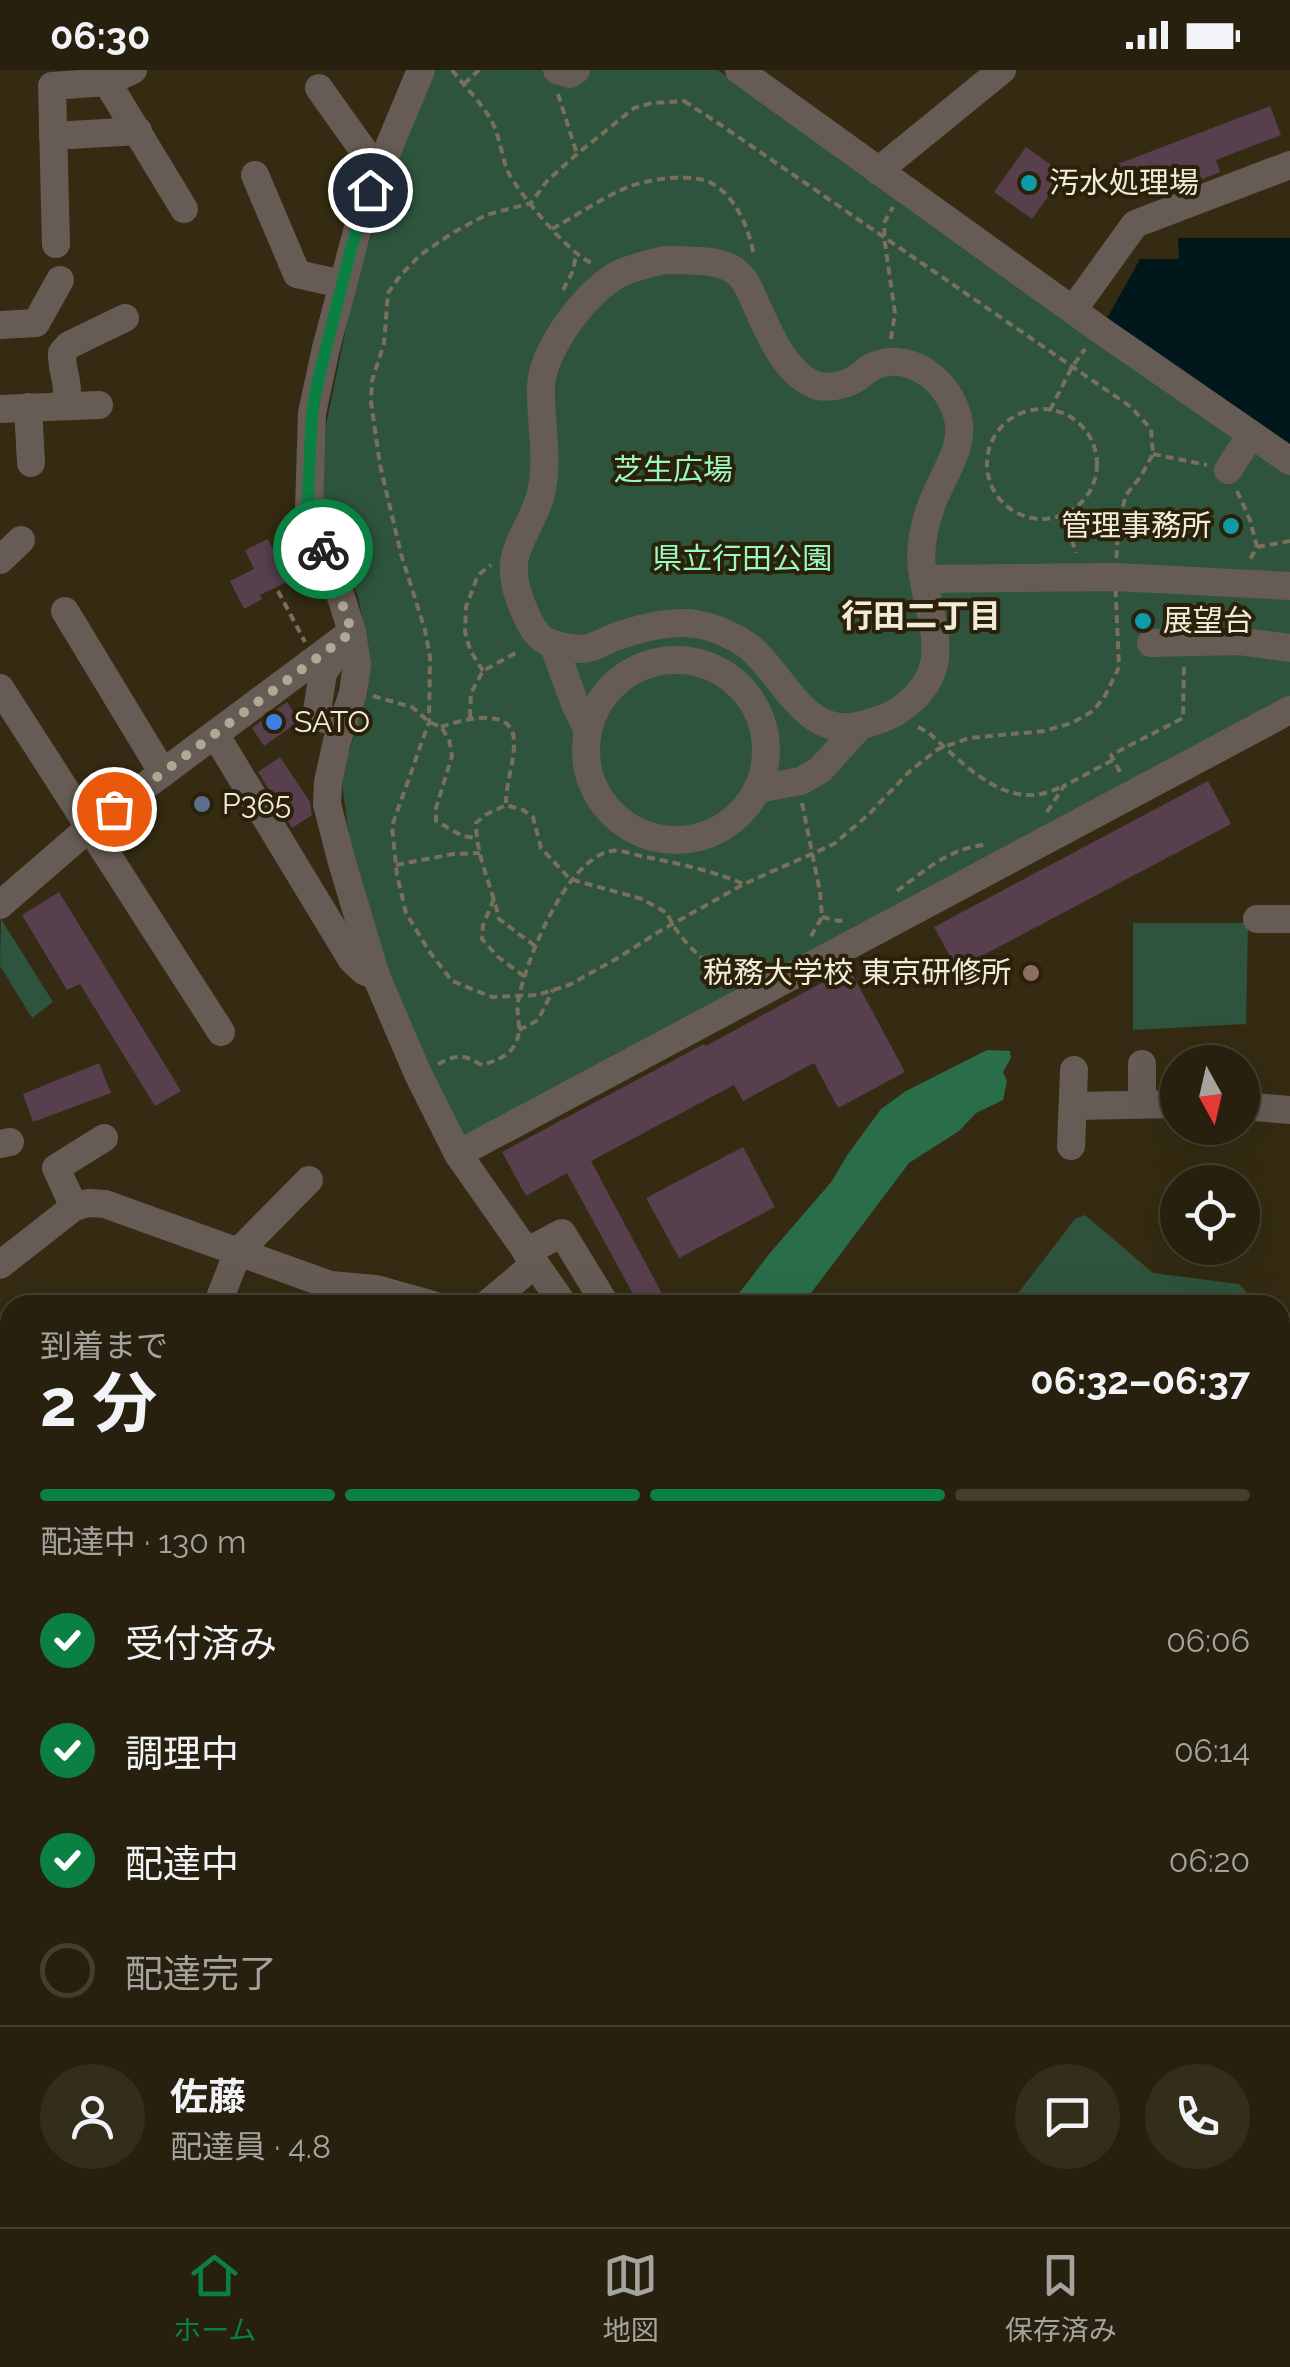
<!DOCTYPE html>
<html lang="ja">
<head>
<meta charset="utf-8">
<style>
	body { margin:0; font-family:Raleway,"Noto Sans JP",sans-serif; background:#332d1c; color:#f1f3f6; height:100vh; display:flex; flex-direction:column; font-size:38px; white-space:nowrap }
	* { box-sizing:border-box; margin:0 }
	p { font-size:32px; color:#a4a39e }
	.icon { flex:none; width:55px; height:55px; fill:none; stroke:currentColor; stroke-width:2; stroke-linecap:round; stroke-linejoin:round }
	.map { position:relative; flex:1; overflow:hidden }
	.sheet { position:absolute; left:0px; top:1225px; width:1290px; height:932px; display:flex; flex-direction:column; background:#27200e; border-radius:30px 30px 0 0; box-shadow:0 10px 40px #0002,0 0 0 2px #433e2e }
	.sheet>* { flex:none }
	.needle { width:65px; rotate:172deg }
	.tools { position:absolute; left:1160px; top:975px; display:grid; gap:20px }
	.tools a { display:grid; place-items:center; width:100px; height:100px; border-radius:50%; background:#27200e; box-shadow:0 10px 40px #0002,0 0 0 2px #433e2e; font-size:50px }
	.pin { position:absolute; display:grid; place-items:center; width:85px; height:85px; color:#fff; margin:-42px; border:5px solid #fff; border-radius:50%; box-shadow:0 2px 10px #0007 }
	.courier { position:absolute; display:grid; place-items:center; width:100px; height:100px; margin:-50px; border:8px solid #0b8043; border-radius:50%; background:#fff; color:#222; box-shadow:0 2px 12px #0007 }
	.headline em { font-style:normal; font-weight:700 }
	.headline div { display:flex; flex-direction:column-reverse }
	.headline { display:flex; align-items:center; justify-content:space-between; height:170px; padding:0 40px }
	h1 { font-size:65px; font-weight:700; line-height:75px }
	.bar { display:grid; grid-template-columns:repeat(4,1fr); gap:15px 10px; align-content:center; height:120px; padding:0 40px }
	.bar i { height:12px; border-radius:8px; background:#433e2e }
	.bar .selected { background:#0b8043 }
	.bar p { grid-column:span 4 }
	.line { display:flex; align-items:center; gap:25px; padding:0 40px; border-top:2px solid #433e2e }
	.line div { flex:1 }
	.round { display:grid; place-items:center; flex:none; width:105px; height:105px; border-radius:52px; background:#332d1c }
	ol { padding:0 40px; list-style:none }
	li { display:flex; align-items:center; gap:30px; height:110px }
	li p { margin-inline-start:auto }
	li .icon { padding:10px; border-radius:50%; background:#0b8043; color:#fff; stroke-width:4 }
	li:last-child { color:#a4a39e }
	li i { width:55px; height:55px; border:5px solid #433e2e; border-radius:50% }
	.status { display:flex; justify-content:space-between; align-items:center; height:70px; padding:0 50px; background:#27200e; direction:ltr }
	.status svg { height:28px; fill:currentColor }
	.menu { display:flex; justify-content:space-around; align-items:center; height:140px; border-top:2px solid #433e2e; background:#27200e; font-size:28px; color:#a4a39e }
	.menu a { display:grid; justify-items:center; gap:5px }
	.menu .selected { color:#0b8043 }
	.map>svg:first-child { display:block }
	.green { fill:#2f543e }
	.forest { fill:#296e48 }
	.water { fill:#00181c }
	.building { fill:#583f4d }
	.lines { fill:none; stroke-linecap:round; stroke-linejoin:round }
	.path { stroke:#78705b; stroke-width:4; stroke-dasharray:8 5; stroke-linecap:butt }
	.minor { stroke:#675c55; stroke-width:28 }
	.done { stroke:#afa895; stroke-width:10; stroke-dasharray:0 18 }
	.route { stroke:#0b8043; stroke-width:12 }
	.culture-dot { fill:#0f9aa8; stroke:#2a2108; stroke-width:4 }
	.shop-dot { fill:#3f7fe0; stroke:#2a2108; stroke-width:4 }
	.service-dot { fill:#5c6f8a; stroke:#2a2108; stroke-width:4 }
	.education-dot { fill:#8d6e63; stroke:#2a2108; stroke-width:4 }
	.labels { text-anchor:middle; stroke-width:8; stroke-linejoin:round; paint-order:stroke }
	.poi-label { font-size:30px; fill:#f1ebdc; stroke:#2a2108; text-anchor:start }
	.park-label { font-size:30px; fill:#99f9bf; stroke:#2a2108 }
	.neighbourhood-label { font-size:32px; font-weight:bold; fill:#f1ebdc; stroke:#2a2108 }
</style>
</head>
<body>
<div class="status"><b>06:30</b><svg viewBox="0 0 49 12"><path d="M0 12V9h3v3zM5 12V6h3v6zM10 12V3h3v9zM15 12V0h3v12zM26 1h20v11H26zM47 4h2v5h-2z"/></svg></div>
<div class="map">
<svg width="1290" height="2157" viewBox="0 0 1290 2157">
	<rect width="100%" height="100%" fill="#342b12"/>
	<g class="green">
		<polygon points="435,0 718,0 1243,373 1290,399 1290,633 464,1072 392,915 368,844 349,766 341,706 368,623 368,574 358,527 321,435 326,355 355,215 395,92"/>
		<polygon points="1,849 53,932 32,948 0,896"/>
		<polygon points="1133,853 1248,853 1246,954 1133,960"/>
		<polygon points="1085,1145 1153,1203 1239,1214 1258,1235 1009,1235 1075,1149"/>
		<rect x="1280" y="1484" width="10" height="102"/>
	</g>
	<polygon class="forest" points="987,980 1010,981 1011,988 1003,1002 1007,1011 1003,1030 976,1043 959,1061 909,1093 802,1235 730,1235 770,1183 832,1111 848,1084 881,1039 906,1021"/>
	<polygon class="water" points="1178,168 1290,168 1290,376 1105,252 1140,189 1179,189"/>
	<g class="building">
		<polygon points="1270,36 1281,65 1216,90 1220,102 1198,111 1192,97 1129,121 1118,94"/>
		<polygon points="1026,77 1064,104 1032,149 994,122"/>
		<polygon points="268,469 289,511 260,525 262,529 244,539 230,511 254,499 245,480"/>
		<polygon points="287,632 299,651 264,676 252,658"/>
		<polygon points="280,687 310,732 312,745 292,758 258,702"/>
		<polygon points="1208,711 1231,754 957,899 934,857"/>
		<polygon points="59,822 181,1021 155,1036 80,914 67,920 22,845"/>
		<polygon points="849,898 905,1002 838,1038 814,993 743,1031 734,1015 591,1091 668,1235 639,1235 567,1103 526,1126 502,1082 704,974 706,976"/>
		<polygon points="99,993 111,1023 33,1052 23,1024"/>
		<polygon points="743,1077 775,1137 679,1188 646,1128"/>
	</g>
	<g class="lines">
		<g class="path">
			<path d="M452 0C464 16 481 32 491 50 500 66 501 85 508 102 521 126 568 183 593 194"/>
			<polyline points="464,14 479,0"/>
			<polyline points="558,24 577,84"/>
			<polygon points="684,31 718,53 1131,337 1151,359 1153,384 1141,406 1126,425 1119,451 1115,507 1119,597 1105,626 1093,641 1072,653 1044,661 969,668 938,679 910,701 867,746 834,774 744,814 660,861 616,889 569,915 537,925 492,927 452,911 429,881 406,843 397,805 392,756 429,652 430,587 425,560 401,484 380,395 371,332 372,311 384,273 388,223 400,206 420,185 454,162 486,145 531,133 547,111 577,84 634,38 652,33"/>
			<path d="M552 159C577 145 602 128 628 117 649 109 692 102 713 114 737 128 750 161 754 187"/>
			<polyline points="563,220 573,201 576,184"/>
			<polyline points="891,269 895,243 884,167 885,151 893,137"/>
			<circle cx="1042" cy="394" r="55"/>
			<polyline points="1050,340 1072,297 1085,279"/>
			<polyline points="1153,384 1207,395"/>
			<polyline points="1237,421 1250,450 1257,477 1249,491"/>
			<polyline points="1064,445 1076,483"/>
			<polyline points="1257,477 1290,471"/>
			<polyline points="278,521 305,572"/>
			<polyline points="483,601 470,580 465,562 466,537 478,505 491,495"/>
			<polyline points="373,626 412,637 429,652 441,657 449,669 452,686 436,738 436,751 462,766 476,768"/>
			<polyline points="470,647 471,623 483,601 519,581"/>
			<path d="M441 657C460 650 512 635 514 670 515 691 506 712 506 733"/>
			<path d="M918 657 929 663C957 688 993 727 1032 725 1043 725 1054 720 1064 716"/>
			<polyline points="1120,702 1111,685 1183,648 1184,594"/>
			<polyline points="802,733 820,822 822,847 810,868"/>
			<polyline points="1047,742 1064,716 1113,690"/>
			<polyline points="396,795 453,784 480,783"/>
			<path d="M897 821C924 801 950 778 984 775"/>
			<polyline points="494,829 483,855 482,869 498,887 525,907"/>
			<polyline points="822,847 839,851 847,850"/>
			<path d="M535 876 499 849C492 817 476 786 476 753L485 745 506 735 523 740 533 747 541 778 570 809 642 829 667 843C675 864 707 900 731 903 736 903 741 902 747 902"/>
			<polyline points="519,960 538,950 553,920"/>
			<path d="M438 994C458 984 462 984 482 995 504 989 520 980 519 955 518 947 517 940 518 932 525 892 566 789 611 781 620 779 631 784 641 786 676 793 710 800 744 814"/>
			<polyline points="952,2148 954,2157"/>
		</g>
		<g class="minor">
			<polyline points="421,0 363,139 326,278 312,343 309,439 342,530 352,562 357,594 353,623 337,671 328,712 327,734 341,789 376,906 418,1004 458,1084 564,1235"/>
			<polyline points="557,0 570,4 576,0"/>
			<polyline points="739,0 1099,259 1290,391"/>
			<polyline points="107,12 184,139"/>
			<polyline points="319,18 378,101"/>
			<polyline points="53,66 138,61"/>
			<polyline points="878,101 1002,0"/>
			<polyline points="255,105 297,204 342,214"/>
			<polyline points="56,174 52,16 107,12 133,0"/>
			<path d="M664 190C686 191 715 188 734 200 745 207 750 221 755 232 768 260 783 301 813 314 825 320 846 315 857 308 862 305 864 301 870 298 906 279 944 307 956 341 967 372 948 396 937 422 926 445 919 474 922 499 929 555 959 600 898 641 889 647 880 650 869 653 809 674 789 614 753 580 739 568 715 557 696 554 670 550 637 559 612 568 603 572 592 579 582 579 570 579 547 575 538 565 531 557 524 541 520 530 502 481 527 469 540 427 550 391 540 353 541 317 542 280 587 220 619 204 633 197 649 194 664 190Z"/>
			<polyline points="1073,240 1135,154 1290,95"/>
			<polyline points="0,255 36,253 60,210"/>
			<path d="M64 335C72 317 61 302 62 283L69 275 125 248"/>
			<polyline points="28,337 31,393"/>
			<polyline points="0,339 99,335"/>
			<polyline points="1228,400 1251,365"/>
			<polyline points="0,490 21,470"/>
			<polyline points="924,509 1115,507 1290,516"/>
			<polyline points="65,541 163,703"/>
			<polyline points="1151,573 1238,571 1290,578"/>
			<polyline points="553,574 575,634 588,660"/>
			<polyline points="340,578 323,603 316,647 344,653"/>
			<circle cx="676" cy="680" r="90"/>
			<polyline points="0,618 221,962"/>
			<polyline points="215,664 352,890 364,901 376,906"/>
			<polyline points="757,719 801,711 820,700 859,657"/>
			<polyline points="0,835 90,757 352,562"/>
			<polyline points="1257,849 1290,849"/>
			<polyline points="1142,994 1142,1034"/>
			<polyline points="1074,1036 1178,1034"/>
			<polyline points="1242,1036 1290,1040"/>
			<polyline points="0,1074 10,1072"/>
			<polyline points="1071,1076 1074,1000"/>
			<polyline points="458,1084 1290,640"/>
			<polyline points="74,1137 56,1098 104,1068"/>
			<polyline points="526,1182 562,1163 606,1235"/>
			<polyline points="0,1195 74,1137 88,1133 105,1134 330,1215 376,1219 433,1235"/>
			<polyline points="217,1235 238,1182 309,1110"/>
			<polyline points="486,1235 535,1194"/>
			<polyline points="0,1279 10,1282"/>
			<polyline points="0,1375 10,1379"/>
			<polyline points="1280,1463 1290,1463 1288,1326 1290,1326"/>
			<polyline points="1280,1633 1290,1634"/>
			<polyline points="0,1651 10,1783"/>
			<polyline points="1280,1752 1290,1740"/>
			<polyline points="1280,2037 1290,2041"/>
			<polyline points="230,2148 239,2157"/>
			<polyline points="748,2148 750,2157"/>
			<polyline points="1081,2148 1083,2157"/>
			<polyline points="112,2157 121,2148"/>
			<polyline points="998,2157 1036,2157"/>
			<polyline points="1166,2157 1168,2148"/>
		</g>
	</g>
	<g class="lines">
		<polyline class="done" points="114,739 352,562 323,479"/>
		<polyline class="route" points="323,479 309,439 308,426 312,343 318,311 351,179 370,120"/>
	</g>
	<g class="culture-dot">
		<circle cx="1029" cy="113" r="10"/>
		<circle cx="1231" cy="456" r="10"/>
		<circle cx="1143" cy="551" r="10"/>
	</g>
	<circle class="shop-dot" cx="274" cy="652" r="10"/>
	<circle class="service-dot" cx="202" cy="734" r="10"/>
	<circle class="education-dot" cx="1031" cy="903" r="10"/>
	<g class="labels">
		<g class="poi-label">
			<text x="1049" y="123">汚水処理場</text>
			<text x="1211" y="466" text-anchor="end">管理事務所</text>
			<text x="1163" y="561">展望台</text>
			<text x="294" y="662">SATO</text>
			<text x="222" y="744">P365</text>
			<text x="1011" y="913" text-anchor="end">税務大学校 東京研修所</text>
		</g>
		<g class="park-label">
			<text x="673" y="410">芝生広場</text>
			<text x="742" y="499">県立行田公園</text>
		</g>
		<g class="neighbourhood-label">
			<text x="921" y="557">行田二丁目</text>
		</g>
	</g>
</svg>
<div class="tools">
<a><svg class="needle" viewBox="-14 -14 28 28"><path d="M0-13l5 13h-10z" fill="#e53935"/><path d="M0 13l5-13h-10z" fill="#a4a39e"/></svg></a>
<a><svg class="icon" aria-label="locate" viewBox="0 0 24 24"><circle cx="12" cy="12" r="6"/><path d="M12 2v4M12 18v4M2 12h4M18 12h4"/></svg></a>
</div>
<div class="pin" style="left:114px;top:739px;background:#ea580c"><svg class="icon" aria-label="bag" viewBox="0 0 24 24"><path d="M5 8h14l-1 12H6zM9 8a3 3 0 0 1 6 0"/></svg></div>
<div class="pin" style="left:370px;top:120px;background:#1f2937"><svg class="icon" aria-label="home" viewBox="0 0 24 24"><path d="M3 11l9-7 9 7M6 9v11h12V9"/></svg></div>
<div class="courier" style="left:323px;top:479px"><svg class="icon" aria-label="bike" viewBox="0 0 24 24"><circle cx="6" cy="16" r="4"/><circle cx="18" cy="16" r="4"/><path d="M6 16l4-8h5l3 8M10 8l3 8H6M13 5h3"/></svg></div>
<section class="sheet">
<div class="headline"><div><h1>2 分</h1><p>到着まで</p></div><em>06:32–06:37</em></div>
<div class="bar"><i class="selected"></i><i class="selected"></i><i class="selected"></i><i></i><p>配達中 · 130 m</p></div>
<ol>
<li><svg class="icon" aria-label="check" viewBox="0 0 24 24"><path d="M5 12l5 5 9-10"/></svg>受付済み<p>06:06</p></li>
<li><svg class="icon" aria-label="check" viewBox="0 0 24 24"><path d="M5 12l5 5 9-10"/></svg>調理中<p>06:14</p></li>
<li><svg class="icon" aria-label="check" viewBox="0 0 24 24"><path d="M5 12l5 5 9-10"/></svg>配達中<p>06:20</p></li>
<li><i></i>配達完了</li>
</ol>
<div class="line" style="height:180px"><a class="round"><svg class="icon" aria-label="person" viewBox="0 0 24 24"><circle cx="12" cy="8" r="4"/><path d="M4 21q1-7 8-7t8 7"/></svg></a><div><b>佐藤</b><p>配達員 · 4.8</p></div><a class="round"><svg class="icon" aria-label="chat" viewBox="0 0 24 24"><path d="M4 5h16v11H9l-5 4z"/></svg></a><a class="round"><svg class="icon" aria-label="phone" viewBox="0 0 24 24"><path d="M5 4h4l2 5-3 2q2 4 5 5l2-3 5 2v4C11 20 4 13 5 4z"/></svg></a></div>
</section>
</div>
<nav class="menu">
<a class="selected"><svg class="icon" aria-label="home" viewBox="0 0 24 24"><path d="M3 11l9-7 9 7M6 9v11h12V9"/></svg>ホーム</a>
<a><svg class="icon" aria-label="map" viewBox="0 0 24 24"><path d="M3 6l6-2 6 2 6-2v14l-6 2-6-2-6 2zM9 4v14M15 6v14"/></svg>地図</a>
<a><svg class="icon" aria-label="saved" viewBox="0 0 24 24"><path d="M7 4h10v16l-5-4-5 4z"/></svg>保存済み</a>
</nav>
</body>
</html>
